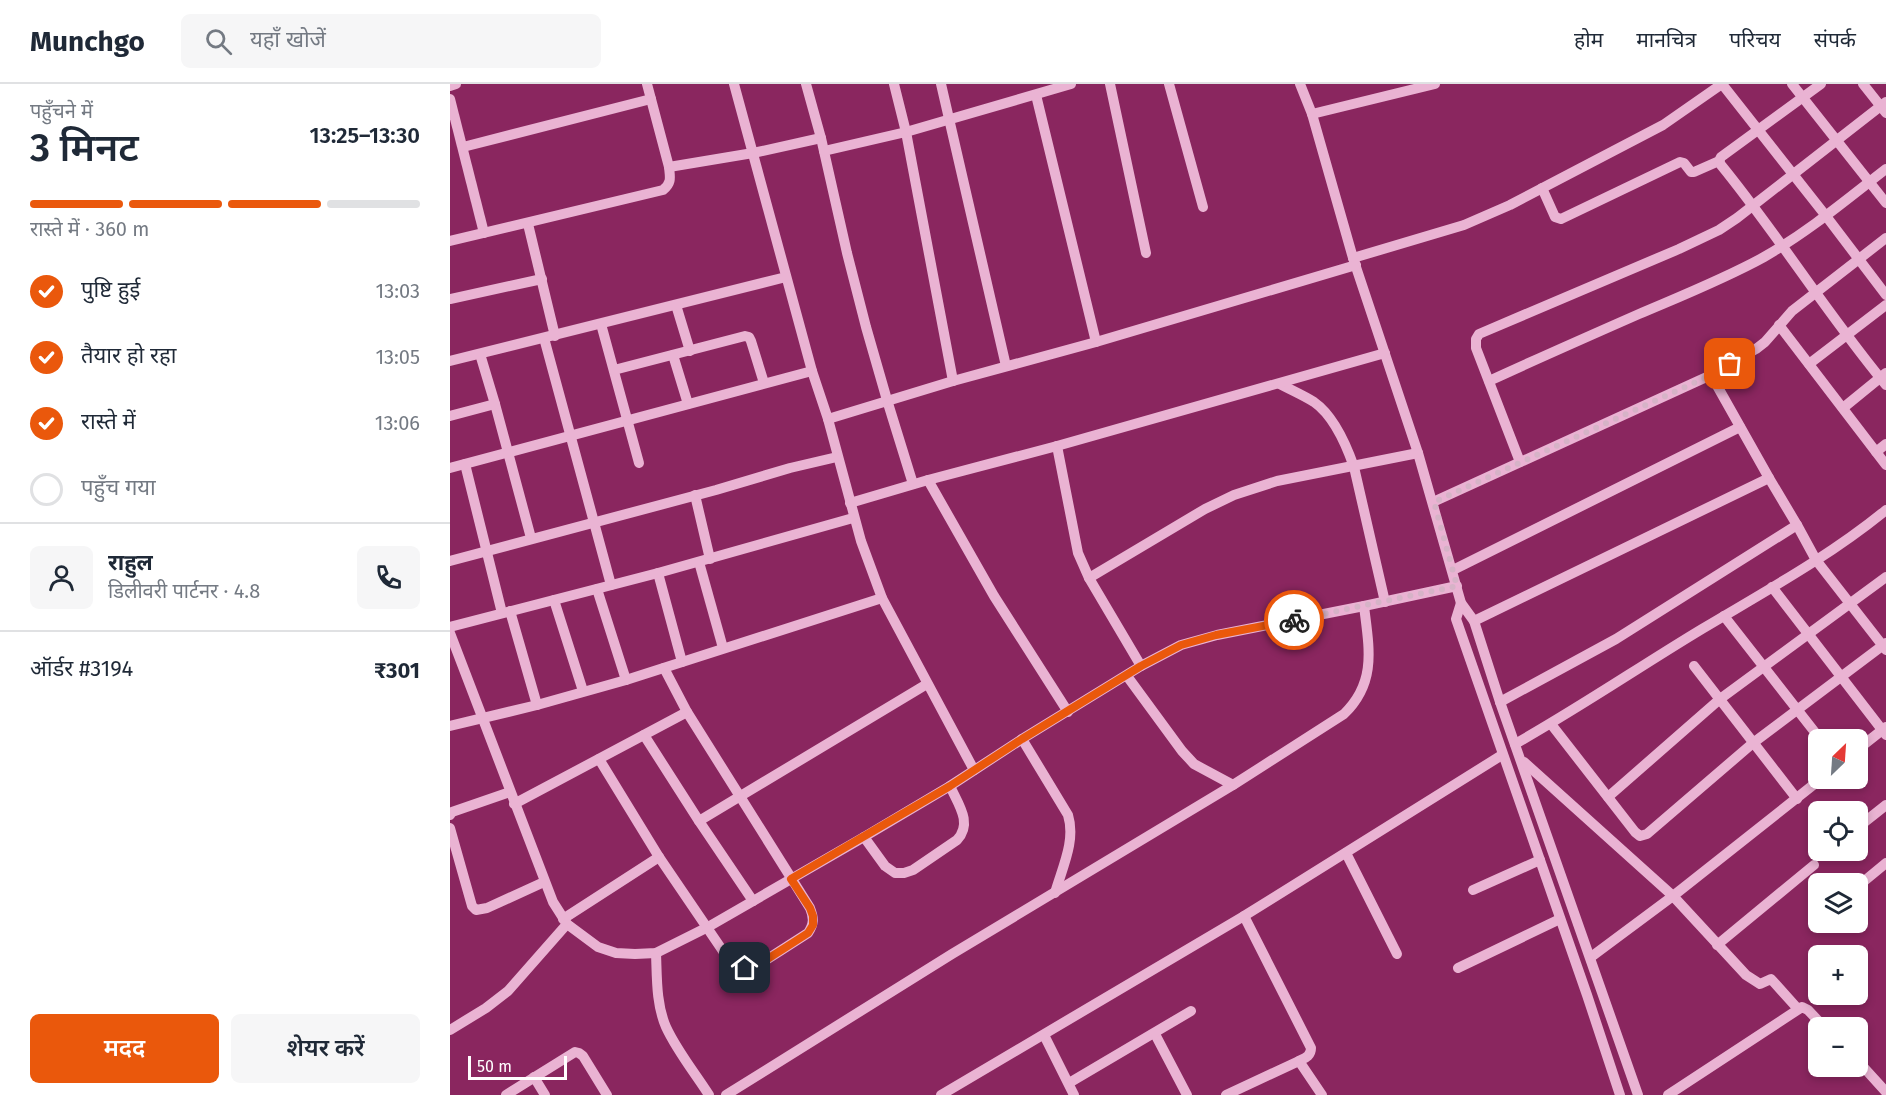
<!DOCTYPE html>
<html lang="hi">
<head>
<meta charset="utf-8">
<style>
	body { margin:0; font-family:"Fira Sans","Noto Sans Devanagari",sans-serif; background:#f6f6f7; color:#1f2937; height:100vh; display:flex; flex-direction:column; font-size:22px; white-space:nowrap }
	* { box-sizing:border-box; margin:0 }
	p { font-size:20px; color:#747a83 }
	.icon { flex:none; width:33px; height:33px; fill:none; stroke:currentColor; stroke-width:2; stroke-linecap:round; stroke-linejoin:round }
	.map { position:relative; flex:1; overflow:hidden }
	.sheet { display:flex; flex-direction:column; background:#fff; width:450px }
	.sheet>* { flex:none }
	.needle { width:39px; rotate:25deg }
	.fabs { position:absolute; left:1358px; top:645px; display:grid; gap:12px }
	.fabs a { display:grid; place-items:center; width:60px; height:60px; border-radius:9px; background:#fff; box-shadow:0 3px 9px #0003; font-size:30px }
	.scale { position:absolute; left:18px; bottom:15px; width:99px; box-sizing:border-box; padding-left:6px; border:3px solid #fff; border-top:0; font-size:16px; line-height:21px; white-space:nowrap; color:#fff; -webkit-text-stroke:4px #8a265f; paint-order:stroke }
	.pin { position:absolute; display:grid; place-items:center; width:51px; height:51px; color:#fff; margin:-26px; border-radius:12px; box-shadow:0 3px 9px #0006 }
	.courier { position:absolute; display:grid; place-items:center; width:60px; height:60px; margin:-30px; border:4px solid #ea580c; border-radius:50%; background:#fff; color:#222; box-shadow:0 2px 8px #0007 }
	.headline em { font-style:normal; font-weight:600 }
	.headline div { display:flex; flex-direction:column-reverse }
	.headline { display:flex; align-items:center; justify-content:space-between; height:102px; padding:0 30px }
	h1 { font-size:39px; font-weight:600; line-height:45px }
	.bar { display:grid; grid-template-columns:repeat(4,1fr); gap:9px 6px; align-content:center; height:72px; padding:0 30px }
	.bar i { height:8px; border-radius:4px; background:#e0e1e3 }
	.bar .active { background:#ea580c }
	.bar p { grid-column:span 4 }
	.line { display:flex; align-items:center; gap:15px; padding:0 30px; border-top:2px solid #e0e1e3 }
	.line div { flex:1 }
	.round { display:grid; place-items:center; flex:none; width:63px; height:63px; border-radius:9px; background:#f6f6f7 }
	ol { padding:0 30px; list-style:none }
	li { display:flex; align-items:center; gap:18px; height:66px }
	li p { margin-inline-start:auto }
	li .icon { padding:6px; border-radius:50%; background:#ea580c; color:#fff; stroke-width:4 }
	li:last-child { color:#747a83 }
	li i { width:33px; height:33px; border:3px solid #e0e1e3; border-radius:50% }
	.action { display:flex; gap:12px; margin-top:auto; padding:12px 30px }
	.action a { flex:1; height:69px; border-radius:9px; background:#ea580c; color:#fff; font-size:24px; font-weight:600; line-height:69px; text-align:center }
	.action a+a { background:#f6f6f7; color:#1f2937 }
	header { display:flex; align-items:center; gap:36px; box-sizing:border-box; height:84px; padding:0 30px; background:#fff; border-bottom:2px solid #e0e1e3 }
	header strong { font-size:28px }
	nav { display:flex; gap:33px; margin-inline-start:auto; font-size:21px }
	.search { width:420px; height:54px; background:#f6f6f7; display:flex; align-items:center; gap:15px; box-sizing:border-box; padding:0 21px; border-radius:9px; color:#747a83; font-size:22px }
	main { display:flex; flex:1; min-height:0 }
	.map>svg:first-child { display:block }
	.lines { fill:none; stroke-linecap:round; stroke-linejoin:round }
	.minor { stroke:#eab3d3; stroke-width:10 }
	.done { stroke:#d6b3c7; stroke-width:6; stroke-dasharray:0 10.8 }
	.route { stroke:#ea580c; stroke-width:8 }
</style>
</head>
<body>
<header>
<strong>Munchgo</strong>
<div class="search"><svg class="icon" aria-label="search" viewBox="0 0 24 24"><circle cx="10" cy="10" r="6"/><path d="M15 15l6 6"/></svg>यहाँ खोजें</div>
<nav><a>होम</a><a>मानचित्र</a><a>परिचय</a><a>संपर्क</a></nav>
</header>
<main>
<section class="sheet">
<div class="headline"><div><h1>3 मिनट</h1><p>पहुँचने में</p></div><em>13:25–13:30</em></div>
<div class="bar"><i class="active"></i><i class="active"></i><i class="active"></i><i></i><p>रास्ते में · 360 m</p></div>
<ol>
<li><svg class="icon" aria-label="check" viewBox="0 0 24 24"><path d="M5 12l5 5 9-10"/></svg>पुष्टि हुई<p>13:03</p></li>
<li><svg class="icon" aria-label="check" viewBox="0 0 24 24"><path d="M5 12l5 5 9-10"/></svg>तैयार हो रहा<p>13:05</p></li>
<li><svg class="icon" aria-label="check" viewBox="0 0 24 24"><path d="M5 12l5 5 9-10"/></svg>रास्ते में<p>13:06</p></li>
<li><i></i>पहुँच गया</li>
</ol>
<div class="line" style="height:108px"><a class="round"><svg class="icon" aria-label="person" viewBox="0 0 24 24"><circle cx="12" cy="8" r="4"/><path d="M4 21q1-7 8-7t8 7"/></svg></a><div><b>राहुल</b><p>डिलीवरी पार्टनर · 4.8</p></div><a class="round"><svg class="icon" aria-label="phone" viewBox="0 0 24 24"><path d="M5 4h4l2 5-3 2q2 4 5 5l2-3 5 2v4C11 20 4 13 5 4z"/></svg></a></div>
<div class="line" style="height:78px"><div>ऑर्डर #3194</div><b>₹301</b></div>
<div class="action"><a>मदद</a><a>शेयर करें</a></div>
</section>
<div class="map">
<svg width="1436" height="1011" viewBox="0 0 1436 1011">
	<rect width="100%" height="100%" fill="#8a265f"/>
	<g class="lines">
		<g class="minor">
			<polyline points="284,0 362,287 378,335 411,457 432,514 524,686"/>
			<polyline points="356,0 371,54 397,169 416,243 437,316 463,400"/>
			<polyline points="444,0 456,48 503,297"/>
			<polyline points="491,0 556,282"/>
			<polyline points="660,0 696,169"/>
			<polyline points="719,0 753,123"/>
			<polyline points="850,0 862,30 903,174 968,369 1011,519 1024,537 1050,618 1188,1011"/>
			<polyline points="1272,0 1376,132 1436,211"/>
			<polyline points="1342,0 1436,119"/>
			<polyline points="1413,0 1436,29"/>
			<polyline points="0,2 6,0"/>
			<polyline points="586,11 646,258"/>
			<polyline points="0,15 34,149"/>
			<polyline points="862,30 985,0"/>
			<polyline points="13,63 201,15"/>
			<polyline points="374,67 456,48 621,0"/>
			<path d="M1269 77 1271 81C1329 152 1377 230 1436 301"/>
			<polyline points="219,83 303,69 371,54"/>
			<polyline points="1092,104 1105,133 1111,135 1230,78 1234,79 1241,88 1244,88 1269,77 1271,73 1371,0"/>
			<polyline points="78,140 105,252"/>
			<path d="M0 157 213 106C222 99 220 93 219 83L197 0"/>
			<polyline points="903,174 1014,141 1060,121 1213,41 1272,0"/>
			<polyline points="0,215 92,195"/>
			<polyline points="226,221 240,267"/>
			<polyline points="151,240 189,379"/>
			<polyline points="1329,241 1436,381"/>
			<polyline points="94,254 161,501"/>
			<polyline points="30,270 45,320 81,454"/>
			<polyline points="223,271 238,320"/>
			<polyline points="0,277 336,193"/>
			<polyline points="1359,280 1436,221"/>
			<polyline points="164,286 295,252 299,253 301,257 314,299"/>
			<polyline points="1261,291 1319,394"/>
			<path d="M1039 297C1089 274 1139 252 1189 230 1231 212 1274 195 1314 173 1358 148 1396 116 1436 85"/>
			<path d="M830 300C841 306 853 311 864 318 884 332 896 360 904 383L935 518"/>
			<polyline points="1393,324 1436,289"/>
			<polyline points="0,332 45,320"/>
			<polyline points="378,335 503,297 646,258 906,181"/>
			<polyline points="607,362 628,469 639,494 691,582"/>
			<polyline points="1426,368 1436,360"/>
			<polyline points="1070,378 1026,264 1026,255 1029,250 1229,165 1269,146 1287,134 1436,18"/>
			<polyline points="15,380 52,529"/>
			<polyline points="0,384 362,287"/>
			<polyline points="478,396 544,512 618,628"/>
			<polyline points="245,411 260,475"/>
			<polyline points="983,418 1261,291 1306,265 1315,258 1342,227 1436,154"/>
			<polyline points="400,419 478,396 607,362 935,269"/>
			<polyline points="0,477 266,406 340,384 387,373"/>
			<polyline points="249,478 273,564"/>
			<polyline points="1003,486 1290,343"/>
			<polyline points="208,489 232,578"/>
			<polyline points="639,494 755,425 784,411 827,397 968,369"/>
			<polyline points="1322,503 1436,651"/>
			<polyline points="147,505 176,596"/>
			<polyline points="104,516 133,607"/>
			<polyline points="1011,519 1006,535 1137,911 1170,1011"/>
			<polyline points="60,527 87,621"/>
			<polyline points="1274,532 1371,656"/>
			<polyline points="1024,537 1319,394 1347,441 1366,476 1436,566"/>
			<polyline points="0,543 208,489 403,434"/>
			<polyline points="0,549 103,818 117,840 148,863 166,869 185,870 206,869 258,843 414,753 500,702 572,655 691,582 731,561 767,551 914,522 1007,502"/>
			<polyline points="1244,582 1347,715"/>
			<polyline points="677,592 732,667 744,680 783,701"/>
			<polyline points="1050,618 1166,555 1347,441"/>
			<polyline points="1101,640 1185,748 1190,752 1197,750 1303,659 1436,559"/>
			<polyline points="0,642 87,621 176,596 432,514"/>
			<polyline points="194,651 249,737 303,817"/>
			<path d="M572 655 618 731C626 757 612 784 605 809"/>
			<path d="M1065 660C1129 624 1189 583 1252 545 1314 508 1380 472 1436 426"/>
			<polyline points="1407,666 1436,643"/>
			<path d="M149 675 209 773 277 873C286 881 293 884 305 883L358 849C364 840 364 834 360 824L237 628 214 584"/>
			<polyline points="1074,678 1223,812 1296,891 1310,900 1321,895 1348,925"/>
			<polyline points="1158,713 1270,615 1436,493"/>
			<polyline points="64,720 237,628"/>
			<polyline points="0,731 2,728 60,708"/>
			<polyline points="249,737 477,600"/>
			<polyline points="0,744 22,822 26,826 37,824 94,798"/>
			<polyline points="1407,744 1436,721"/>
			<path d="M414 753 435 782 445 789H454L463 786 507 756C523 739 508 720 500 702"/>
			<polyline points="896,769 947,870"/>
			<polyline points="1407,803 1436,779"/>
			<polyline points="1023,806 1090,776"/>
			<polyline points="113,835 209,773"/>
			<polyline points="1267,861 1364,781"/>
			<path d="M206 869C207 893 206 920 216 943 227 967 245 989 259 1011"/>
			<polyline points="1141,873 1223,812 1372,694"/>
			<polyline points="1008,884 1110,835"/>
			<polyline points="0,946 36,924 58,907 117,840"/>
			<polyline points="705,950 737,1011"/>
			<polyline points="594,951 624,1011"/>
			<polyline points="1407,976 1436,1008"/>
			<polyline points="849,977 872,1011"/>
			<polyline points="84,993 95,1011"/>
			<polyline points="619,999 741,927"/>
			<polyline points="56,1011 125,968 129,969 133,972 157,1011"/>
			<path d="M276 1011 502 870 783 701 894 630C927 598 919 564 914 522"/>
			<polyline points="491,1011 794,832 1052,671"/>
			<path d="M776 1011 849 977C855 974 861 972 861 964L794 832"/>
			<polyline points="1218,1011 1352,923 1358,926 1375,944"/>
		</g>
	</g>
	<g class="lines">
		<polyline class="done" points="844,536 1007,502 984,418 1261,291 1280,280"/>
		<polyline class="route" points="295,884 305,883 341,860 358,849 363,841 363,832 360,824 341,795 500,702 572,655 691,582 731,561 766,551 844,536"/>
	</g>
</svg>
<div class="fabs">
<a><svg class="needle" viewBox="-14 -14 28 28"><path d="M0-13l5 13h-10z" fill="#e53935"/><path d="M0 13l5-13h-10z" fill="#747a83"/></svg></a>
<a><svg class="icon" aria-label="locate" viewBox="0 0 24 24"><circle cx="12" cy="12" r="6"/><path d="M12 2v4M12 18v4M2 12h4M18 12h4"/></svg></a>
<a><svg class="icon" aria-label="layers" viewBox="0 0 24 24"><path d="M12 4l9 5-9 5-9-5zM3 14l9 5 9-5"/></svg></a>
<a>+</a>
<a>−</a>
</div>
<div class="scale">50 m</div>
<div class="pin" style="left:1280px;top:280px;background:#ea580c"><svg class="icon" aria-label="bag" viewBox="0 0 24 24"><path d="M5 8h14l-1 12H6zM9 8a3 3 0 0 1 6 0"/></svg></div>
<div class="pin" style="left:295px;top:884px;background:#1f2937"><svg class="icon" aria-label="home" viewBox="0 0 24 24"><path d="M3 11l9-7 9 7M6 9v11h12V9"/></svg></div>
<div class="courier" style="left:844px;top:536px"><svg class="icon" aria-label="bike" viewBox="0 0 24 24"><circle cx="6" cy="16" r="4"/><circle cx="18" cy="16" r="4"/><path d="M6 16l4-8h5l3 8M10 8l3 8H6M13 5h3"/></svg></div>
</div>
</main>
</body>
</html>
